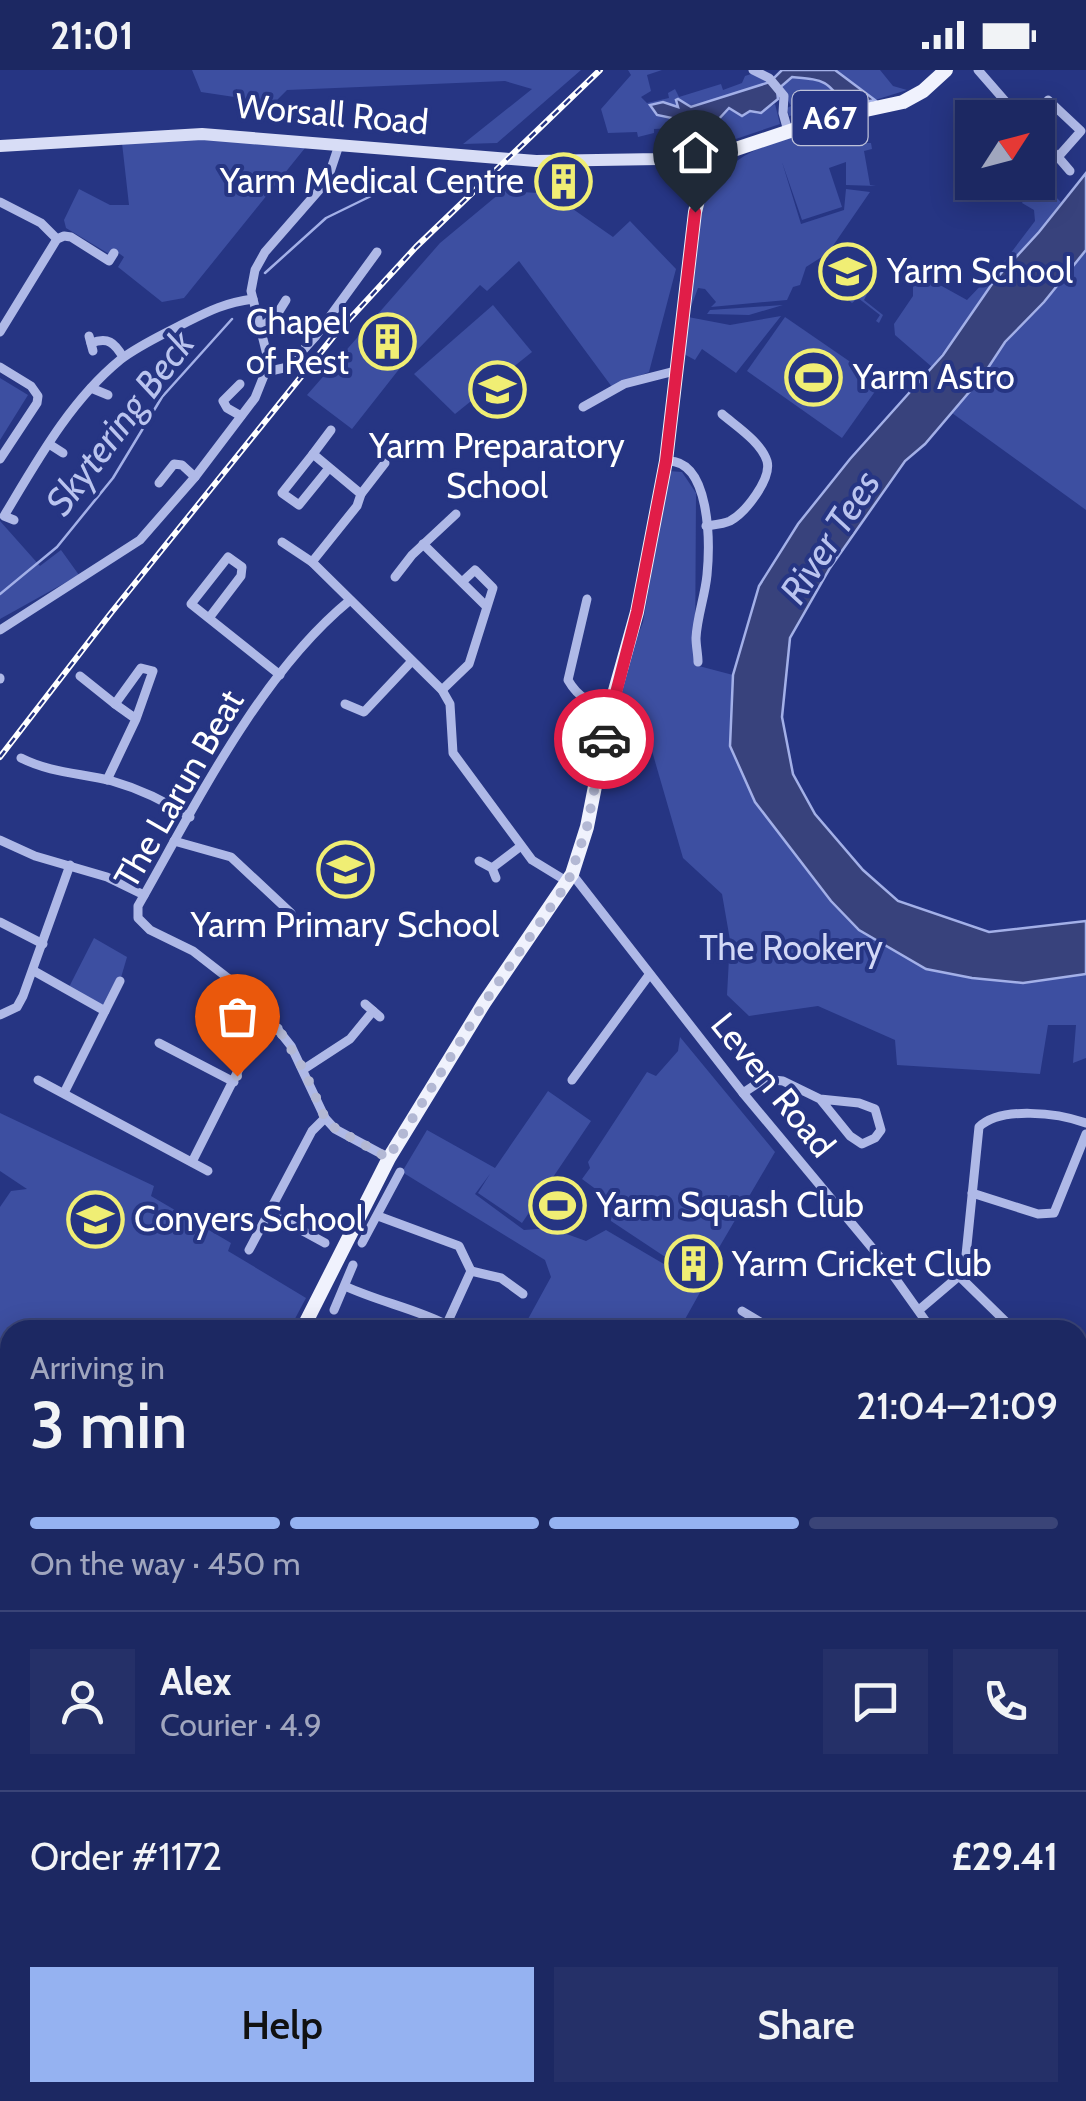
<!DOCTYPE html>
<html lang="en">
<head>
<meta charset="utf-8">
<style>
	body { margin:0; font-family:Cabin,sans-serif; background:#253068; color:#f1f3f6; height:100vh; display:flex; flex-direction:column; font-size:38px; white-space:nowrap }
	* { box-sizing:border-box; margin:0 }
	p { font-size:32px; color:#a0a6be }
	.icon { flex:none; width:55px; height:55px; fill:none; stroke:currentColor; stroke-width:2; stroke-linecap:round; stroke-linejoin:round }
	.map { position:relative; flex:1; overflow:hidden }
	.panel { position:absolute; left:0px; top:1250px; width:1088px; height:782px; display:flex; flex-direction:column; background:#1c2862; border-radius:30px 30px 0 0; box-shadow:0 5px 25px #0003,0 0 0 2px #3a4477 }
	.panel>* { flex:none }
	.needle { width:65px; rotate:54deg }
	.buttons { position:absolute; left:955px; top:30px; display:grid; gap:20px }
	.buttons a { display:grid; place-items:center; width:100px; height:100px; border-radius:0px; background:#1c2862; box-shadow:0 5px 25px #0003,0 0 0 2px #3a4477; font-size:50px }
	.pin { position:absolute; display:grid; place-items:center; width:85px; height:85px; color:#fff; margin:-102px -42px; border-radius:50% 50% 50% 0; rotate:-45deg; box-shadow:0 0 10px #0007 }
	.pin .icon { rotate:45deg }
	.courier { position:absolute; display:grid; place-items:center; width:100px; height:100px; margin:-50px; border:8px solid #e11d48; border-radius:50%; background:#fff; color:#222; box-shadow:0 2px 12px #0007 }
	.summary em { font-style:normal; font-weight:600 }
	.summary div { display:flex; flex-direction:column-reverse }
	.summary { display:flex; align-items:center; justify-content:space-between; height:170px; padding:0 30px }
	h1 { font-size:65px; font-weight:600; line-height:75px }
	.bar { display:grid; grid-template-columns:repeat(4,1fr); gap:15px 10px; align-content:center; height:120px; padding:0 30px }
	.bar i { height:12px; border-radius:8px; background:#3a4477 }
	.bar .current { background:#95b2f1 }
	.bar p { grid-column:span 4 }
	.line { display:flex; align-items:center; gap:25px; padding:0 30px; border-top:2px solid #3a4477 }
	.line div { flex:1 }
	.round { display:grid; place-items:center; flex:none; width:105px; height:105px; border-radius:0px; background:#253068 }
	.button { display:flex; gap:20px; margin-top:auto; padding:20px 30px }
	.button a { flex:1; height:115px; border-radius:0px; background:#95b2f1; color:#111; font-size:40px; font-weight:600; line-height:115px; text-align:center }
	.button a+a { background:#253068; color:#f1f3f6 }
	.status { display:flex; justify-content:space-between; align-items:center; height:70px; padding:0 50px; background:#1c2862; direction:ltr }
	.status svg { height:28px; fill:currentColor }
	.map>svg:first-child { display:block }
	.green { fill:#3d4fa1 }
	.water { fill:#38427c; stroke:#a3b0e8; stroke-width:2.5 }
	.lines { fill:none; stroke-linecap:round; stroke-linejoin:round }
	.stream { stroke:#a3b0e8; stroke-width:2.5 }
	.minor { stroke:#afb9e7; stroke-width:9 }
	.secondary { stroke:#d8ddf6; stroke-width:12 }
	.primary { stroke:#f0f2fd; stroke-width:14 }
	.rail-casing { stroke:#fff; stroke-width:6 }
	.rail { stroke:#263583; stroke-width:2.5; stroke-dasharray:8; stroke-linecap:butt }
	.done { stroke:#b3b8d4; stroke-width:10; stroke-dasharray:0 18 }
	.route { stroke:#e11d48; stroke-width:12 }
	.labels { text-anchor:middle; stroke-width:8; stroke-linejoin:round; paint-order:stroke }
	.shield { fill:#263583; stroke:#bec2da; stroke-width:2.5 }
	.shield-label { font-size:32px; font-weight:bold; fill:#fff }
	.street-label { font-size:35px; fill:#fff; stroke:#263583 }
	.poi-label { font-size:35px; fill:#fff; stroke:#263583; text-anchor:start }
	.park-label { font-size:35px; fill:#d2d8f6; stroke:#263583 }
	.water-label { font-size:38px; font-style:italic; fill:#bac4ef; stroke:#263583 }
</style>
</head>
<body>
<div class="status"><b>21:01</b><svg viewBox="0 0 49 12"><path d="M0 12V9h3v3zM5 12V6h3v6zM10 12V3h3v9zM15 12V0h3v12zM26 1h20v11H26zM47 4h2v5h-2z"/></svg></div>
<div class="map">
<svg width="1086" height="2031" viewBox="0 0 1086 2031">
	<rect width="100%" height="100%" fill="#263583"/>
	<g class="green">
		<polygon points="192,0 581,0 497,73 463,74 532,19 505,11 287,20 274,33 201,22"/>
		<path d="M628 0H662L647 5 651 21 641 27 647 33 669 28 668 23 675 19 679 27 721 14 723 20 742 13 745 6 754 3 770 12 691 37 678 29 677 37 653 33 650 35C672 57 704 50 729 38L739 45 750 41 758 44 775 34 780 54 721 74 695 69 677 79 676 58 654 59V63L638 67 637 62 608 63 601 39 631 5Z"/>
		<polygon points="835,0 880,0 893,16 907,20 875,30"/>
		<path d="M792 7C823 10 827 9 845 36L796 50 794 45 789 46 787 38 791 36 780 16Z"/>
		<path d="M865 48 867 53 860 54 863 73H871L872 79 864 81 870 115 876 116 846 115V92L829 98 842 137 802 150 782 92 801 154 844 140 846 119 870 122 828 183 806 197 800 215 793 217 787 230 711 237 716 232 705 219 698 218 691 237 703 131C727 73 809 61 865 48Z"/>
		<polygon points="200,69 305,78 184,228 162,232 118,197 124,187 113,179 109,184 66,158 64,150 79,119 110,135 129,135 122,73"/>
		<polygon points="1038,110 1061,132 1039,162 1011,192 932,297 895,265 894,254 913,226 913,213 920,204 967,230 1007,188 1035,151 1034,140 1022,133 1029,121 1026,113 1038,112"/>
		<path d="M505 119C527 125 550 122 574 123L570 137 613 167 630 151 676 199 649 302 612 317 519 191 487 221 480 215 400 298 352 359 307 325 440 173Z"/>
		<polygon points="1086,180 1086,440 952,343 982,307 1005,272 1044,232"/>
		<polygon points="863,211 871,216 864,230 883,245 879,253 876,251 880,245 858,228 852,233 845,227"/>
		<polygon points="493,235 532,282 455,344 414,304"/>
		<polygon points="783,235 749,245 707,244 710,240"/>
		<polygon points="781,246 736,303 702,279 695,290 682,283 688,247 730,255"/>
		<polygon points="785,247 881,313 842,368 747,301"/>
		<polygon points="0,308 28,325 0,370"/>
		<polygon points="669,401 682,402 696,423 695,595 733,605 730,676 755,732 831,831 859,860 926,898 972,908 1023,913 1086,904 1086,988 1073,993 1076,955 1048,955 1040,1004 897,995 895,970 818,936 749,946 727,925 730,870 722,824 683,788 643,650 611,635 643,552"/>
		<polygon points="0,451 40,496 61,480 79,505 0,549"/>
		<polygon points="94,868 127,887 120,911 105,941 68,919"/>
		<polygon points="680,967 775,1082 700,1210 611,1151 601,1123 582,1109 590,1098 588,1092 647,1002 656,1006 678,981"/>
		<polygon points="548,1021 591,1051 522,1153 478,1123 490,1104 475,1124 524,1160 550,1158 586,1171 606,1160 703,1217 679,1260 522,1260 551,1207 545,1190 402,1102 427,1060 495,1098"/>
		<polygon points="0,1043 154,1116 151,1126 231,1173 228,1181 306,1228 289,1260 10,1260 10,1316 0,1311 0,1137 11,1121 27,1119 0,1101"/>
		<polygon points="0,1439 10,1442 10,1652 0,1646"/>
		<polygon points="466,2022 674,2022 674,2031 463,2031"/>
	</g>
	<g class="water">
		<path d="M782 0H835L875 30 845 36C827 9 823 10 792 7L777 20 778 29 761 43 750 41 742 46 729 38 716 52H691L657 45 650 35 663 32 678 37 676 30 678 29 691 37 770 12Z"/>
		<polygon points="1086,103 1086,180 1044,232 1005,272 982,307 925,374 905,391 830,498 790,568 782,647 793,704 815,744 863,800 898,831 989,862 1086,851 1086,904 1023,913 972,908 926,899 859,860 831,831 755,732 730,676 733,605 759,516 798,454 850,389 943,285 994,211 1039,162"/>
	</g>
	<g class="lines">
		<g class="stream">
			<polyline points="265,203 326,148 416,104"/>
			<polyline points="0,524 57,477 113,408 162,327 232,249"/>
		</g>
		<g class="minor">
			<polyline points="753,0 769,8 784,26 783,43 788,61"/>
			<polyline points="978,0 1020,48"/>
			<polyline points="1038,66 1058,87 1081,61 1048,30"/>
			<polyline points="1058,87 1070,101"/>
			<polyline points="0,132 41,153 57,169 64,166 71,167 109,191 114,183"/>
			<polyline points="261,257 276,246 286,230"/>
			<polyline points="0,262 57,169"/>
			<polyline points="89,266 93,281"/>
			<path d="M91 273C108 267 114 272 123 287"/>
			<polyline points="0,297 31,316 38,326 37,333 0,389"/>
			<polyline points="266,302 288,297 315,267 377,182"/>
			<polyline points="240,314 223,331 227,338 241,346"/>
			<polyline points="91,318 108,325"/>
			<polyline points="583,337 624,314 675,301"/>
			<polyline points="49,374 63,383"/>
			<polyline points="313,384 331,360"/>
			<path d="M666 391C711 388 710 474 707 505 705 526 697 547 696 568 696 576 698 584 698 592"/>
			<polyline points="159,413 174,394 182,395 195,407"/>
			<polyline points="361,424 385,393"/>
			<path d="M14 450 4 446C37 391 70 331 120 290 138 276 160 266 181 255 207 242 223 233 253 229"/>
			<path d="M706 456C713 455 724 454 730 451 745 443 772 409 767 391 761 372 736 356 722 344"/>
			<polyline points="282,472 312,492 442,620 450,634 453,683 532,790 568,812"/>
			<polyline points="423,474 486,536"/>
			<polyline points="312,492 357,436 361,424 313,384 282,423 299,435 329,398"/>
			<polyline points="395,507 412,485 456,444"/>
			<path d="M587 529 568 610C579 629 590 633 611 635"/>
			<path d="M349 531C259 605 195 736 138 836V848L150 860 193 881 251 926 291 976 325 1048 335 1059 389 1088"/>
			<polyline points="209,548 241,506 242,497 228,487 191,534 280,605"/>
			<polyline points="0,560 140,470 195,407 255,328 269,293 251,221 255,200 265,182 327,111 339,75"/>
			<polyline points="80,606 115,634"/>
			<polyline points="0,608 0,609"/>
			<polyline points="442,620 469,594 493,518 475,500 462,512"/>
			<polyline points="345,634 364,642 412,591"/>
			<path d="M21 688C51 703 80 703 112 711 140 719 165 731 190 747"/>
			<polyline points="107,710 136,649 153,601 141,598 115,634 136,649"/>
			<polyline points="0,770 35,786 107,807 144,825"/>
			<polyline points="174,771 231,787 291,843"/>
			<polyline points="479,791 492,798 496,808"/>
			<polyline points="492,798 521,776"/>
			<polyline points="572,804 743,1023 883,1191 932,1260"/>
			<polyline points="0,852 43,874"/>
			<polyline points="34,901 105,941"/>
			<polyline points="365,934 380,947"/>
			<polyline points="0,945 17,937 23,926 70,795"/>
			<polyline points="159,973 234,1012"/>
			<polyline points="304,999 350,969 373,941"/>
			<polyline points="38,1010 208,1101"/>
			<polyline points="572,1010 649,905"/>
			<polyline points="64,1023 120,911"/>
			<polyline points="743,1023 764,1009 783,1011 820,1029 859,1033 875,1039 881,1060 875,1068 862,1074 850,1066 820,1029"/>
			<polyline points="192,1092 245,987 261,968 278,958"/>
			<polyline points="972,1123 1038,1144 1054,1143 1086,1064"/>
			<polyline points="270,1143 325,1173"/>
			<polyline points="378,1146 459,1176 471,1201 444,1260"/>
			<polyline points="362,1173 400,1102"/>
			<polyline points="249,1180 312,1061 325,1048"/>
			<polyline points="471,1201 501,1208 523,1224"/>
			<polyline points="959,1206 1006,1252"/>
			<path d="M345 1216C379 1232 414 1238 447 1255"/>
			<polyline points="334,1240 353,1195"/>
			<path d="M919 1240 959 1206 965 1195 979 1057C1001 1036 1058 1043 1086 1053"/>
			<polyline points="742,1241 767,1256 777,1255"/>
			<polyline points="1078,1465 1086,1476"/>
			<polyline points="1078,1606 1086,1608"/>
			<polyline points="1078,1690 1086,1693"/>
			<polyline points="1078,1796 1086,1775"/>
			<polyline points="318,2031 320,2022"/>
		</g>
		<g class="secondary">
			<polyline points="0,76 202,64 536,91 659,89 682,85 702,75 719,88"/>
			<polyline points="667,90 689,99 700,115"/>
			<polyline points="0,1374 10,1380"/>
		</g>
		<g class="primary">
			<polyline points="302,1260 389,1088 484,933 572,804 587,757 611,635 637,542 666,391 695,142 704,105 727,82 829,48 903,32 923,21 946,0"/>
			<polyline points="1078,1935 1086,1938"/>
			<polyline points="54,2022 56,2031"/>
		</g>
		<defs>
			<polyline id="rail" points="0,687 111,543 333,267 416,177 600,0"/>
		</defs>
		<use href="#rail" class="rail-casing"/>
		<use href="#rail" class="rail"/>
	</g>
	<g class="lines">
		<path class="done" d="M237 1006C246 984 257 970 278 958L304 1000 325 1048 336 1059 388 1088 484 933 568 812 587 757 604 669"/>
		<polyline class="route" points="604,669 637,542 666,391 695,142"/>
	</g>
	<defs>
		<symbol id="building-ring" viewBox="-11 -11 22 22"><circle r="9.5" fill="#263583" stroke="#f0ee74" stroke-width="1.5"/><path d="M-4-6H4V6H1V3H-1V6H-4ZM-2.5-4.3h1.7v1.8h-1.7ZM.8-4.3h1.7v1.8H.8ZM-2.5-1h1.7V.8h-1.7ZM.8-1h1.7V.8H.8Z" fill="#f0ee74"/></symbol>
		<symbol id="school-ring" viewBox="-11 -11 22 22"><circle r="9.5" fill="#263583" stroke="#f0ee74" stroke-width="1.5"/><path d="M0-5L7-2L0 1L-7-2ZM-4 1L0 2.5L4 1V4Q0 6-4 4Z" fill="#f0ee74"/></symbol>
		<symbol id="stadium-ring" viewBox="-11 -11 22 22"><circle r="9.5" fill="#263583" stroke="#f0ee74" stroke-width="1.5"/><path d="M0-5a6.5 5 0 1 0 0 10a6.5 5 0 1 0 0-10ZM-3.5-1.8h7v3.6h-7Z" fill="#f0ee74"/></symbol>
	</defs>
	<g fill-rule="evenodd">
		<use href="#building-ring" x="532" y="80" width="63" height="63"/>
		<use href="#school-ring" x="816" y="170" width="63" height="63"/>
		<use href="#building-ring" x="356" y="240" width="63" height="63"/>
		<use href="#stadium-ring" x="782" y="276" width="63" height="63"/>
		<use href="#school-ring" x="466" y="288" width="63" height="63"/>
		<use href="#school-ring" x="314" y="768" width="63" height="63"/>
		<use href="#stadium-ring" x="526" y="1104" width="63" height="63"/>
		<use href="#school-ring" x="64" y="1118" width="63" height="63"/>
		<use href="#building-ring" x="662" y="1162" width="63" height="63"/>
	</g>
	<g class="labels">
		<rect class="shield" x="792.5" y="21" width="75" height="54" rx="8"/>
		<g class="shield-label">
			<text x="830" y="59">A67</text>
		</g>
		<g class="street-label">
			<text transform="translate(332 44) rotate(5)" y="12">Worsall Road</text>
			<text transform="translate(179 719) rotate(-60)" y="12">The Larun Beat</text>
			<text transform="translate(773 1015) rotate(51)" y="12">Leven Road</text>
		</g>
		<g class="poi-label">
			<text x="524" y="123" text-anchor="end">Yarm Medical Centre</text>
			<text x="887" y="213">Yarm School</text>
			<text x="349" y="264" text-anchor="end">Chapel<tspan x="349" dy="40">of Rest</tspan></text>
			<text x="853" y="319">Yarm Astro</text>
			<text x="497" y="388" text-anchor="middle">Yarm Preparatory<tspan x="497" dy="40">School</tspan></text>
			<text x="345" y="867" text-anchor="middle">Yarm Primary School</text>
			<text x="596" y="1147">Yarm Squash Club</text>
			<text x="134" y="1161">Conyers School</text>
			<text x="732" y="1206">Yarm Cricket Club</text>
		</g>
		<g class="park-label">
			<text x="791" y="890">The Rookery</text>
		</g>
		<g class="water-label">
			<text transform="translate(120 353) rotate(-53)" y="13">Skytering Beck</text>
			<text transform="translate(830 467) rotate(-57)" y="13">River Tees</text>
		</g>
	</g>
</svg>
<div class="buttons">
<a><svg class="needle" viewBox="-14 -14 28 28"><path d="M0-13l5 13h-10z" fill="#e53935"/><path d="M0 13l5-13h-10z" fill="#a0a6be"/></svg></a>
</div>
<div class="pin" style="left:237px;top:1006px;background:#ea580c"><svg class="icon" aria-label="bag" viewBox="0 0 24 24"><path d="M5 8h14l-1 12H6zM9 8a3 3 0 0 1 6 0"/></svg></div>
<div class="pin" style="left:695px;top:142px;background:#1f2937"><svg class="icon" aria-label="home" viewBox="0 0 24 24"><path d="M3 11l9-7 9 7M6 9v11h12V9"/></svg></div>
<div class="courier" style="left:604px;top:669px"><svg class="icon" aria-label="car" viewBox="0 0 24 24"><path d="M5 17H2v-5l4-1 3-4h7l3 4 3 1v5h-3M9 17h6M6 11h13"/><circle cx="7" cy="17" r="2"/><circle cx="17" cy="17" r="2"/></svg></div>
<section class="panel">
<div class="summary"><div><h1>3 min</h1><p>Arriving in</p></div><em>21:04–21:09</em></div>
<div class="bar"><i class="current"></i><i class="current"></i><i class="current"></i><i></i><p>On the way · 450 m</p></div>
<div class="line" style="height:180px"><a class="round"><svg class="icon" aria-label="person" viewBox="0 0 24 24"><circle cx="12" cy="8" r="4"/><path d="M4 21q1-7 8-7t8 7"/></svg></a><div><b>Alex</b><p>Courier · 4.9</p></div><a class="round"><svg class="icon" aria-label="chat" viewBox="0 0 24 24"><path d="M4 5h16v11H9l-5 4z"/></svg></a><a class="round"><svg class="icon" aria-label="phone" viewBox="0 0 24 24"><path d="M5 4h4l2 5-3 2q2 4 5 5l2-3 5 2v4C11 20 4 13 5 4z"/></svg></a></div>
<div class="line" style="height:130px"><div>Order #1172</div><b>£29.41</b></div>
<div class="button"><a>Help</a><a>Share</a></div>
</section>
</div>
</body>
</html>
